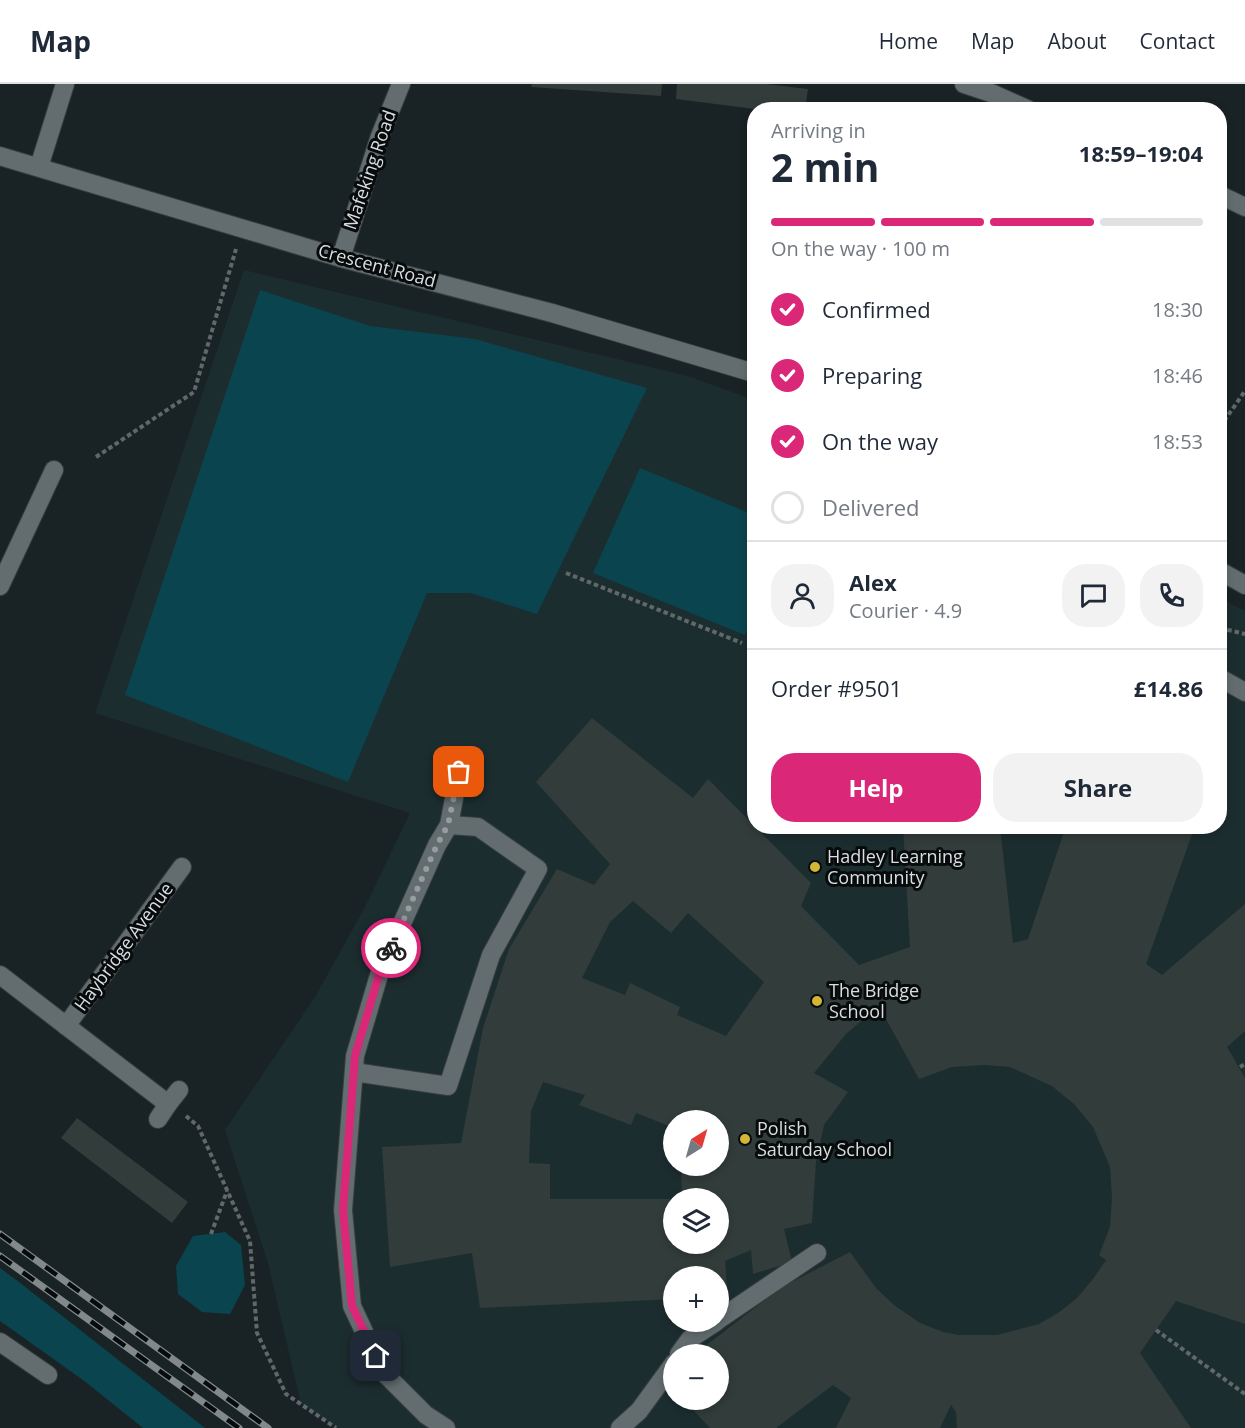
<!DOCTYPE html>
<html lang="en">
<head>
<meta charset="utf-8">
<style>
	body { margin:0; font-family:"Open Sans",sans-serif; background:#f2f2f3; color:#1f2937; height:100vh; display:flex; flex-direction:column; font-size:22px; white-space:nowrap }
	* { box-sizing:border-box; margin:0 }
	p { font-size:20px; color:#747a83 }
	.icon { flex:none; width:33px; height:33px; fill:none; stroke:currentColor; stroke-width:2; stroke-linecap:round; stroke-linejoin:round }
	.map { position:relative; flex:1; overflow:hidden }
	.details { position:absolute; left:747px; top:18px; width:480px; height:732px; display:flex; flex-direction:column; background:#fff; border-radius:24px; box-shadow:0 3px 9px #0003 }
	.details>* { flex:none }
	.needle { width:39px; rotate:37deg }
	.fabs { position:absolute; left:663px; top:1026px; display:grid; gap:12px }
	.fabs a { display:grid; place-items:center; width:66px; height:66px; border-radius:50%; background:#fff; box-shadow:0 3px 9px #0003; font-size:30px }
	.pin { position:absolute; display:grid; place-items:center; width:51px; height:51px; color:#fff; margin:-26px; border-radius:12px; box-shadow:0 3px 9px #0006 }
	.courier { position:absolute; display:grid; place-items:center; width:60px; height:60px; margin:-30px; border:4px solid #db2777; border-radius:50%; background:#fff; color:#222; box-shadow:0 2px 8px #0007 }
	.summary em { font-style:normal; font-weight:700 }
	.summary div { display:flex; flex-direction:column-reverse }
	.summary { display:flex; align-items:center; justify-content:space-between; height:102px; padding:0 24px }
	h1 { font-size:39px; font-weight:700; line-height:45px }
	.bar { display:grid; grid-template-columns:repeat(4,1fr); gap:9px 6px; align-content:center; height:72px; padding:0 24px }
	.bar i { height:8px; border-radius:4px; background:#e0e1e3 }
	.bar .on { background:#db2777 }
	.bar p { grid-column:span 4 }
	.line { display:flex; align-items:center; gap:15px; padding:0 24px; border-top:2px solid #e0e1e3 }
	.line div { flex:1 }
	.round { display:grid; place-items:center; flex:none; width:63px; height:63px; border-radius:24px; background:#f2f2f3 }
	ol { padding:0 24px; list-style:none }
	li { display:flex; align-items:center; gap:18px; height:66px }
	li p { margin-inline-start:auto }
	li .icon { padding:6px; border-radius:50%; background:#db2777; color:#fff; stroke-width:4 }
	li:last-child { color:#747a83 }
	li i { width:33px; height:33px; border:3px solid #e0e1e3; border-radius:50% }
	.button { display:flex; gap:12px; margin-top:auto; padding:12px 24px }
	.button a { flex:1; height:69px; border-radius:24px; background:#db2777; color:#fff; font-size:24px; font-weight:700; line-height:69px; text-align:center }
	.button a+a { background:#f2f2f3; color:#1f2937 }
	header { display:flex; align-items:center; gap:36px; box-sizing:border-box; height:84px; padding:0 30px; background:#fff; border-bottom:2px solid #e0e1e3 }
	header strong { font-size:28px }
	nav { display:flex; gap:33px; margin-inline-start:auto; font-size:21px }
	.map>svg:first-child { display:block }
	.built { fill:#1c2d30; fill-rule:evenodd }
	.green { fill:#0a454f }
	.building { fill:#323c3b; fill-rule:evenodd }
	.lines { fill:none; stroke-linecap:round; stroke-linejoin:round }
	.minor-casing { stroke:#373e40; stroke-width:20 }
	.path { stroke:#60686a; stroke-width:4; stroke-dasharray:4.5 3; stroke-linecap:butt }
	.minor { stroke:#636d70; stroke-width:18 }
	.rail-casing { stroke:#82898b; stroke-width:7 }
	.rail { stroke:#070b0c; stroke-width:4.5; stroke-dasharray:14; stroke-linecap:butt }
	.done { stroke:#969d9f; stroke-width:6; stroke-dasharray:0 10.8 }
	.route { stroke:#db2777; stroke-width:8 }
	.poi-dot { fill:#d3b635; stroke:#070b0c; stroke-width:2 }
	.labels { text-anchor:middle; stroke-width:6; stroke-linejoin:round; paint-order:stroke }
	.street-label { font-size:18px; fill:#d9dfe1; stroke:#070b0c }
	.poi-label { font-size:18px; fill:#d9dfe1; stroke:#070b0c; text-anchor:start }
</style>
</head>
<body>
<header>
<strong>Map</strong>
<nav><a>Home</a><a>Map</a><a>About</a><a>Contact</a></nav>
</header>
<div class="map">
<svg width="1245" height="1344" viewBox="0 0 1245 1344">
	<rect width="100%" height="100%" fill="#192224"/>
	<path class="built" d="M244 186 688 292 754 316V742H1220V514L1245 527V1344H337L301 1320 268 1179 225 1046 315 913 365 823 410 729 95 629ZM674 1036H718V1082H674ZM674 1114H718V1160H674ZM674 1192H718V1238H674ZM674 1270H718V1316H674Z"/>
	<g class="green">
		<polygon points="260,206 370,242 475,255 647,304 537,530 471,509 427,509 348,698 125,611"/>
		<polygon points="640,384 754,431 754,529 745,551 593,489"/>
		<polygon points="225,1148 241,1161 245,1201 230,1230 202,1228 178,1210 176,1182 193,1152"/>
		<polygon points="0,1184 19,1198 205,1344 143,1344 83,1296 0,1237"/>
	</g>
	<g class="building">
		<polygon points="532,0 662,0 661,12 531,3"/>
		<polygon points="677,0 766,0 808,5 805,26 762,26 676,15"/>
		<path d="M592 634 693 714 708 695 811 799 801 822 859 881 910 863 903 742H1000L1013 859 1028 855 1066 742H1195L1146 880 1162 891 1245 820V947L1227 963 1245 994V1240L1176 1217 1140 1269 1191 1344H957L956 1328 951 1321 940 1344H836L851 1314 833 1301 776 1344H710L684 1316H718V1270H695L782 1203 850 1168 876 1204 894 1221 920 1239 943 1248 959 1251H997L1039 1240 1058 1229 1077 1214 1093 1195 1106 1176 1099 1171 1110 1143 1112 1113 1110 1083 1093 1043 1075 1021 1052 1002 1010 983 985 981 952 983 919 995 881 926 866 933 846 950 814 989 848 1008 824 1041 816 1078 812 1139 784 1145 792 1178 753 1190 751 1166 725 1177 728 1213H718V1192H674V1215L480 1224 472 1169 390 1183 382 1063 461 1059 483 944 509 865 557 785 594 801 610 780 536 698ZM633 817 671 849 688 829 764 898 726 952 677 931 680 923 630 899 625 911 582 894 610 838ZM543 998 585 1011 579 1021 631 1041 636 1029 674 1044V1036H718V1082H681L682 1114H718V1160H674V1115H550V1080L529 1079 531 1027Z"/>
		<polygon points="77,1034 188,1118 172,1139 61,1054"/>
	</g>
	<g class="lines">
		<defs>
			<g id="minor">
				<polyline points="964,0 991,9 1029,26"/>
				<polyline points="0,72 341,174 552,229 754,289"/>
				<polyline points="39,83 65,0"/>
				<polyline points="1220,111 1245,123"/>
				<polyline points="341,174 380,52 401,0"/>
				<polyline points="1220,487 1245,501"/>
				<polyline points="0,502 54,386"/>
				<polyline points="1220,594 1245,608"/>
				<polyline points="0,891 168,1020 179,1006"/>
				<polyline points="66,942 182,783"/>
				<polyline points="354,988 448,1002 491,871 538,785 478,743 449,741"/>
				<polyline points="158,1035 168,1020"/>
				<polyline points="718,1236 817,1169"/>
				<polyline points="0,1258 48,1291"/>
				<polyline points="679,1270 690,1255 716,1238"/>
				<polyline points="446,1344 426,1331 383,1288 352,1222 343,1126 355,972 379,891 437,761 449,741 459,688"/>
				<polyline points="620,1344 639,1327 674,1279"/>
			</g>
		</defs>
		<use href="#minor" class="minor-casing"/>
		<g class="path">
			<polyline points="1220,343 1245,307"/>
			<polyline points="96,373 194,308 236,165"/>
			<polyline points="566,489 742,559"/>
			<polyline points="1220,544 1245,550"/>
			<polyline points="1240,983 1245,980"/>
			<polyline points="186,1032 198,1042 250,1157 257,1249 286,1310 336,1344"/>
			<polyline points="211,1150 227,1107"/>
			<polyline points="1156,1246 1245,1310"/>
		</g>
		<use href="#minor" class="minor"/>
		<defs>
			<g id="rail">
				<polyline points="0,1150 268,1344"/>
				<polyline points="0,1172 239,1344"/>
			</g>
		</defs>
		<use href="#rail" class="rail-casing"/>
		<use href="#rail" class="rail"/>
	</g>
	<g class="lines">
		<polyline class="done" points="391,864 437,761 448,741 459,688"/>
		<polyline class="route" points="376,1272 352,1222 343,1126 355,972 379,891 391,864"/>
	</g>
	<g class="poi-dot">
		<circle cx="815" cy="783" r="6"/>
		<circle cx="817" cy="917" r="6"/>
		<circle cx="745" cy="1055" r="6"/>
	</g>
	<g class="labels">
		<g class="street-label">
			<text transform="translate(370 86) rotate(-71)" y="6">Mafeking Road</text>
			<text transform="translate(377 182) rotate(15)" y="6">Crescent Road</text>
			<text transform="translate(124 863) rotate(-54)" y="6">Haybridge Avenue</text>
		</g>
		<g class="poi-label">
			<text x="827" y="779">Hadley Learning<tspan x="827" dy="21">Community</tspan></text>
			<text x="829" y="913">The Bridge<tspan x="829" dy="21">School</tspan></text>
			<text x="757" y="1051">Polish<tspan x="757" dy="21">Saturday School</tspan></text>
		</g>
	</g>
</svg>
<div class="fabs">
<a><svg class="needle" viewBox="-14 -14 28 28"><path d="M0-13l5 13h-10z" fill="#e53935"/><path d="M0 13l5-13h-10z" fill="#747a83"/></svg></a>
<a><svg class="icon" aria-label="layers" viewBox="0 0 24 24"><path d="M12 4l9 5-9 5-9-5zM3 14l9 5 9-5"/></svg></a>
<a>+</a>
<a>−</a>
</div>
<div class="pin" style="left:459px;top:688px;background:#ea580c"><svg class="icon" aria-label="bag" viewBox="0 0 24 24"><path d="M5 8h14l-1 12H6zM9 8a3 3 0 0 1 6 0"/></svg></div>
<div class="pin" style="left:376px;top:1272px;background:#1f2937"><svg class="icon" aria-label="home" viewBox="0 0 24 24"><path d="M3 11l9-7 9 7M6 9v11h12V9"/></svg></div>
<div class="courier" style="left:391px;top:864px"><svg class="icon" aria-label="bike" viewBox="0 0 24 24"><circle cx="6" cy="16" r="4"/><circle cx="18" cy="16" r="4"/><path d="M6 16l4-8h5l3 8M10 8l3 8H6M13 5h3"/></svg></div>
<section class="details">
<div class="summary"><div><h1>2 min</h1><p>Arriving in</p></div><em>18:59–19:04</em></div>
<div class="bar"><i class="on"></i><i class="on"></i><i class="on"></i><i></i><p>On the way · 100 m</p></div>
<ol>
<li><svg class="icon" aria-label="check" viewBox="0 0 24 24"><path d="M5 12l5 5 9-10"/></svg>Confirmed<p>18:30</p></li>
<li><svg class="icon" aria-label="check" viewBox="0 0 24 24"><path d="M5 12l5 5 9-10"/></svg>Preparing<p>18:46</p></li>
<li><svg class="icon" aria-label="check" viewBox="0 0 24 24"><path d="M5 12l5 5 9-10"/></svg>On the way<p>18:53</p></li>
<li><i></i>Delivered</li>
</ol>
<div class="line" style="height:108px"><a class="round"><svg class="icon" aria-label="person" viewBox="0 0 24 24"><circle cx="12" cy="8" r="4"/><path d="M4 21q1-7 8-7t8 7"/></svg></a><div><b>Alex</b><p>Courier · 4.9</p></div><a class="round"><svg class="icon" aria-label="chat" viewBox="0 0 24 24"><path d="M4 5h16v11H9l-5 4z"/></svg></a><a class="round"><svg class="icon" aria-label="phone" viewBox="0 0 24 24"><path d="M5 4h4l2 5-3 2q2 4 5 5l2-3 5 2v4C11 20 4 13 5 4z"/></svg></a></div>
<div class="line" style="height:78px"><div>Order #9501</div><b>£14.86</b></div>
<div class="button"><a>Help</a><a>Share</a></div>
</section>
</div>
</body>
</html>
